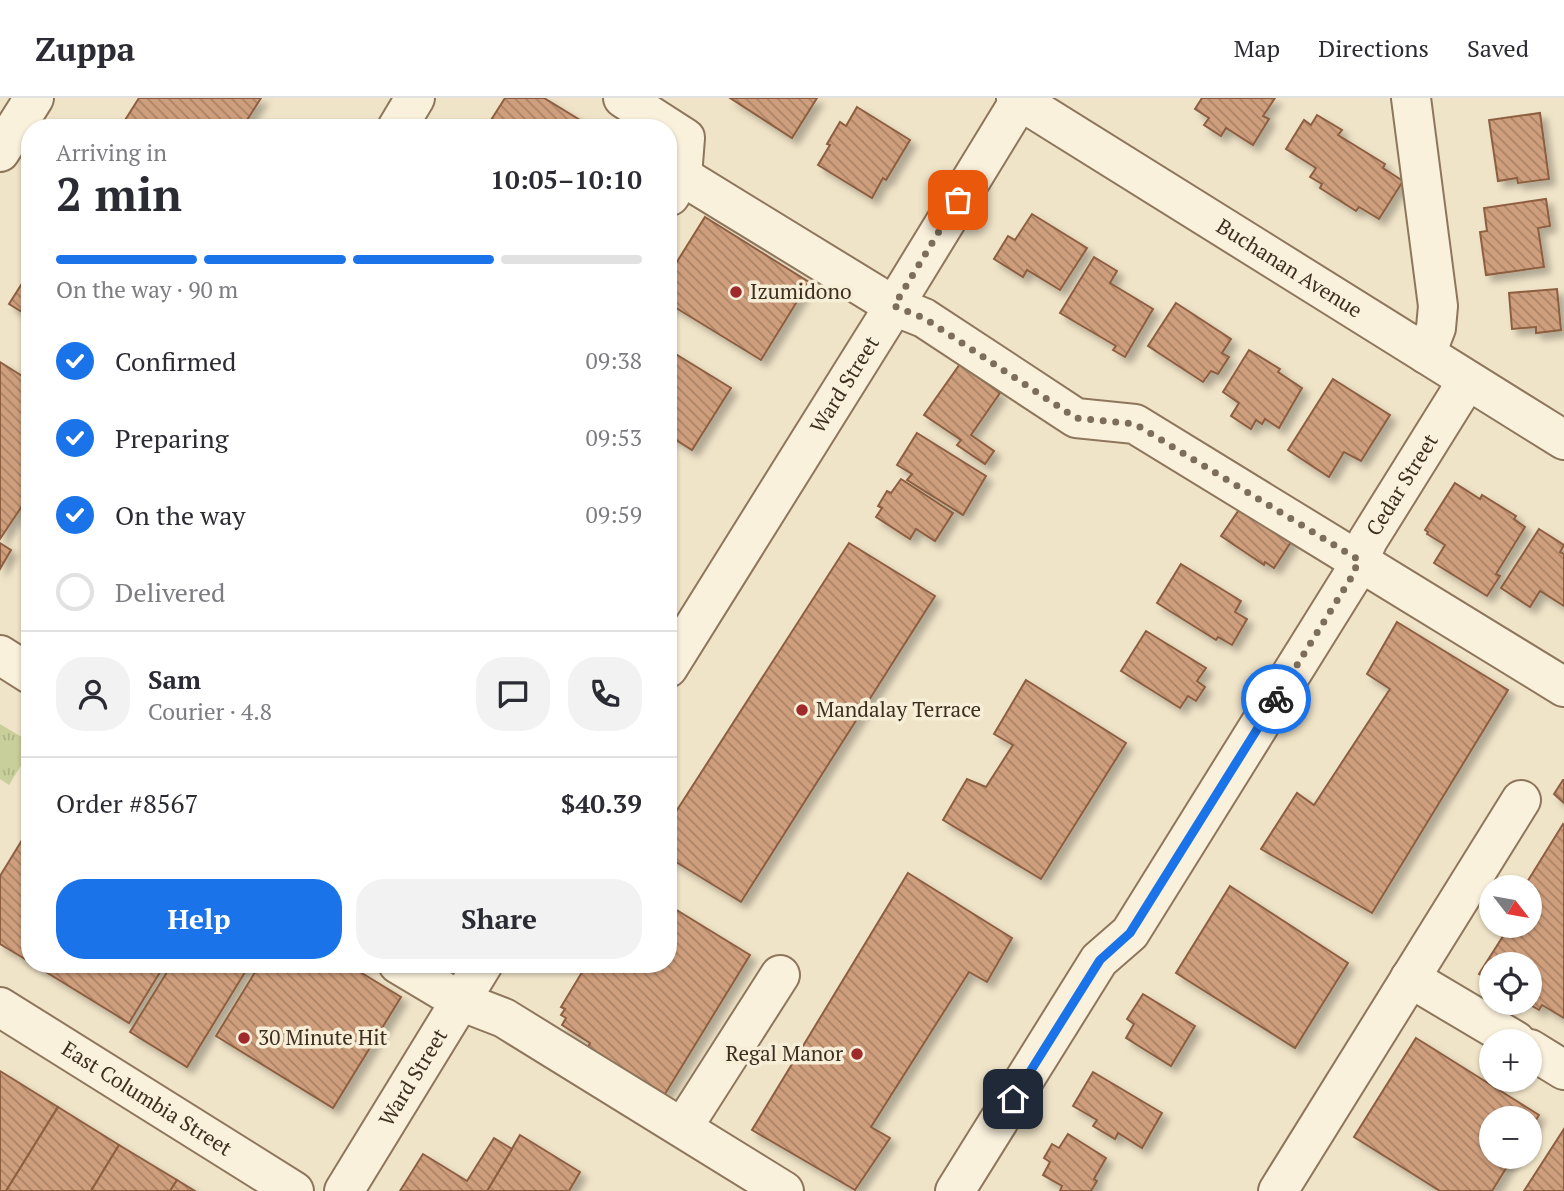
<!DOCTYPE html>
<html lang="en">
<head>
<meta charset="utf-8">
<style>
	body { margin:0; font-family:"PT Serif",serif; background:#f2f2f3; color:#2b2b33; height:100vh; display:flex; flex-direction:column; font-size:26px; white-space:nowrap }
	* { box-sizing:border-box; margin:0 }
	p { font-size:23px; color:#7c7c81 }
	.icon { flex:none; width:38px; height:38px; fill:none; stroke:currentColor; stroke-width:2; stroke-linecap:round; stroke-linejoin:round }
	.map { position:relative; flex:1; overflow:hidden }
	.details { position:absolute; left:21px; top:21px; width:656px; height:854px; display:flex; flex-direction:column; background:#fff; border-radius:28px; box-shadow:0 2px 5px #0004 }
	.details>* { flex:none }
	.needle { width:46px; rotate:121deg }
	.buttons { position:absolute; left:1479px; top:777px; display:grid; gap:14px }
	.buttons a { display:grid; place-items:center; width:63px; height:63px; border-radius:50%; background:#fff; box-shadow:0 2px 5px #0004; font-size:35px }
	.pin { position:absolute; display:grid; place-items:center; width:60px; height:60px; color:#fff; margin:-30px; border-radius:14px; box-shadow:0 4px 10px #0006 }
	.courier { position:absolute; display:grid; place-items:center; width:70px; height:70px; margin:-35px; border:5px solid #1a73e8; border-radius:50%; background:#fff; color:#222; box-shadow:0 2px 9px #0007 }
	.headline em { font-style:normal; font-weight:800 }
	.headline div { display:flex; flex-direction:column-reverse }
	.headline { display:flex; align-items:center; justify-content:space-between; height:119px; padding:0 35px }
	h1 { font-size:46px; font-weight:800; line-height:52px }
	.bar { display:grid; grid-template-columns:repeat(4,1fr); gap:10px 7px; align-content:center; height:84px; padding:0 35px }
	.bar i { height:9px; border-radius:5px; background:#e1e1e2 }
	.bar .current { background:#1a73e8 }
	.bar p { grid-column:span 4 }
	.line { display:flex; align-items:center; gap:18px; padding:0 35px; border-top:2px solid #e1e1e2 }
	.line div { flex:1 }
	.round { display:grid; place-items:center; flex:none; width:74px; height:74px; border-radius:28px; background:#f2f2f3 }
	ol { padding:0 35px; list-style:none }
	li { display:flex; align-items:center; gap:21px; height:77px }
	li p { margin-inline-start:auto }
	li .icon { padding:7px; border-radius:50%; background:#1a73e8; color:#fff; stroke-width:4 }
	li:last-child { color:#7c7c81 }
	li i { width:38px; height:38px; border:4px solid #e1e1e2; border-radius:50% }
	.cta { display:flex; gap:14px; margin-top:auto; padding:14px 35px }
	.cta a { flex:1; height:80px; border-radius:28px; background:#1a73e8; color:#fff; font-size:28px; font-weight:800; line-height:80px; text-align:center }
	.cta a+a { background:#f2f2f3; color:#2b2b33 }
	header { display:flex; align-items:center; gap:42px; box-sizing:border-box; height:98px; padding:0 35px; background:#fff; border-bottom:2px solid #e1e1e2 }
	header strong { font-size:33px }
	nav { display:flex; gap:38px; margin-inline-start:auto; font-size:24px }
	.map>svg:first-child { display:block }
	.grass { fill:url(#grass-tufts) }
	.building { fill:url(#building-back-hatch); stroke:#8d5f41; stroke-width:2; filter:url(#shadow) }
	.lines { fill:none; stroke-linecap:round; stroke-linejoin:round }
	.minor-casing { stroke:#8d765c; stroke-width:42 }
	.minor { stroke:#faf1dc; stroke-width:38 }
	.done { stroke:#7c6e5b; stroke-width:7; stroke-dasharray:0 12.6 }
	.route { stroke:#1a73e8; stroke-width:9 }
	.poi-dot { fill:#9e2a2b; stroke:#f7eed8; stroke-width:2.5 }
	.labels { text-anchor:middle; stroke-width:7; stroke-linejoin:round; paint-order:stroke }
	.street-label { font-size:21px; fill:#3d2e20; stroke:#f7eed8 }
	.poi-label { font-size:21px; fill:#3d2e20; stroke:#f7eed8; text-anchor:start }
</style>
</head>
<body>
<header>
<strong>Zuppa</strong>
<nav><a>Map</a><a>Directions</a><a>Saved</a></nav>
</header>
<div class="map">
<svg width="1564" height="1093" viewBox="0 0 1564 1093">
	<defs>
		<pattern id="grass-tufts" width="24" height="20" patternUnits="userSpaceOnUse" patternTransform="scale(1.75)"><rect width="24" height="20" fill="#c9cf9b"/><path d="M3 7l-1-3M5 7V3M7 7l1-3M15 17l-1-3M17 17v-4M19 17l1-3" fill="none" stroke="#aeb285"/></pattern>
		<pattern id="building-back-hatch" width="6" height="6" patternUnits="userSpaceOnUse" patternTransform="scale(1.75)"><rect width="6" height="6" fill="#cf9f7d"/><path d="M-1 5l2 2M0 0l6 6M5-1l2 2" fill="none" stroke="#a98266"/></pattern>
		<filter id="shadow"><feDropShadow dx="6" dy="6" stdDeviation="3.5" flood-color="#0004"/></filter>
	</defs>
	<rect width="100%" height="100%" fill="#f0e4c8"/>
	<polygon class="grass" points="0,626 30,644 30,653 9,687 0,681"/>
	<g class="building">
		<polygon points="139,0 261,0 242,30 120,30"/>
		<polygon points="505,0 544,0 593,30 486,30"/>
		<polygon points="730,0 817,0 792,40"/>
		<polygon points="1202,0 1275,0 1263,18 1269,21 1253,47 1226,30 1221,38 1204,27 1209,20 1195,11"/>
		<polygon points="857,9 910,42 886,82 883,80 872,100 818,67 830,47 827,46 840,24 846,28"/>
		<polygon points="1540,15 1549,81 1518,85 1517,80 1498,83 1489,22"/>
		<polygon points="1317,17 1342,32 1338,37 1385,66 1383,70 1403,83 1379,121 1359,109 1356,113 1320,90 1322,86 1310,79 1316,70 1286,51 1304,22 1311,27"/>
		<polygon points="1546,101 1550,128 1538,130 1544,169 1486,177 1480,134 1487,133 1484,110"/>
		<polygon points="1032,116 1087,150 1060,192 1027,172 1023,179 994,161 1008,138 1015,142"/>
		<polygon points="705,119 809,184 761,262 668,205 668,178"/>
		<polygon points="1094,159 1117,173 1110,185 1153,211 1125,259 1113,252 1116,248 1060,215"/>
		<polygon points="30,173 30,219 9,206"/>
		<polygon points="1557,191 1561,232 1536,235 1536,229 1512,231 1509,195"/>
		<polygon points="1176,205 1231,241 1222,255 1229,259 1218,276 1211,273 1203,284 1148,248"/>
		<polygon points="1249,252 1280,271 1278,274 1302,290 1279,330 1265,321 1262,326 1256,322 1251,331 1231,318 1239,305 1223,294"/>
		<polygon points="674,255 731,290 692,352 668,337 668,263"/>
		<polygon points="0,264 30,283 30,396 0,441"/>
		<polygon points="960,266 1000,295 971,337 994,353 985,366 957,347 961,342 924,317"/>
		<polygon points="1333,281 1390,317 1361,363 1344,354 1329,379 1288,352"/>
		<polygon points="917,335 986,378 963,417 907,382 912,376 897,367"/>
		<polygon points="901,381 953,415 935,443 916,431 910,441 876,419 882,410 878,408 887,393 891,395"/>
		<polygon points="1455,385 1480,401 1482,397 1516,418 1514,421 1525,429 1496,476 1500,478 1487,498 1434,465 1445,447 1427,436 1428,434 1425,432"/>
		<polygon points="1243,406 1293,441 1274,470 1265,464 1264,467 1221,438"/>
		<polygon points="1539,431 1564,447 1560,454 1564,456 1564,508 1540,493 1530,509 1501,490"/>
		<polygon points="0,445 11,452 0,471"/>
		<polygon points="849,445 935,498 741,804 668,759 668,726"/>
		<polygon points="1181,466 1241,503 1235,514 1247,521 1232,547 1218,539 1216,542 1157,505"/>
		<polygon points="1397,524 1508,592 1372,815 1261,751 1297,695 1314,707 1390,591 1367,576"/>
		<polygon points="1146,533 1206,570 1197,583 1205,589 1196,603 1188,598 1180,610 1121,573"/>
		<polygon points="1026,582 1126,645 1041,781 943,722 967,681 986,689 1013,647 994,636"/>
		<polygon points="1563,682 1564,682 1564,705 1554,696"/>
		<polygon points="1563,726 1564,727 1564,920 1542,907 1539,912 1527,905 1530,905 1530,866 1491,866 1491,883 1479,876 1505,835 1498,831 1500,828 1530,828 1530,789 1524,789"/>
		<polygon points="30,729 30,864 0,846 0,778"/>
		<polygon points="908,775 1012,840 987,884 969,874 871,1029 890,1040 855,1092 752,1032"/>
		<polygon points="1230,788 1348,865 1295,950 1176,875"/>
		<polygon points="675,811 750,857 665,996 588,949 590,945 562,927 566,920 561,917 565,911 561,909 587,866 668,866 668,816 671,817"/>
		<polygon points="33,866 165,866 129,925"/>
		<polygon points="172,866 250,866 187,969 130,934"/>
		<polygon points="260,866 347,866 401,899 333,1010 216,938"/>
		<polygon points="1143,896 1195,928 1171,968 1126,940 1134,926 1127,921"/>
		<polygon points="1416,940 1539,1017 1530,1032 1530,1020 1491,1020 1491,1059 1513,1059 1492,1093 1440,1093 1354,1039"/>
		<polygon points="0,973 58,1009 6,1093 0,1093"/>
		<polygon points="1093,974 1162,1015 1142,1050 1118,1035 1115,1041 1093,1028 1097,1022 1073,1008"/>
		<polygon points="58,1009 119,1047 91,1093 6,1093"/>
		<polygon points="1564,1031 1564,1093 1524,1093"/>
		<polygon points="1068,1036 1106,1060 1094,1081 1097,1083 1091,1093 1060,1093 1062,1088 1043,1077 1050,1064 1044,1060 1052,1046 1059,1050"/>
		<polygon points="520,1037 580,1074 569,1093 487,1093"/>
		<polygon points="494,1040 512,1051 487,1093 400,1093 423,1056 467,1083"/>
		<polygon points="119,1047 177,1082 170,1093 91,1093"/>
		<polygon points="177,1082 195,1093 170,1093"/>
	</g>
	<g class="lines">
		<defs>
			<g id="minor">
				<polyline points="623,0 685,40 682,78 670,98"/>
				<path id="s1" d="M1016 0 1564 342"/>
				<polyline points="1411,0 1438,208 1436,230 1426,256"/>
				<polyline points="397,30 415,0"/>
				<polyline points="0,54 34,0"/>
				<polyline points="682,78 894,208 924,220 1076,320 1135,326 1564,589"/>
				<polyline points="0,557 30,576"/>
				<path id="s2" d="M668 570 894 208 1020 2"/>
				<polyline points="398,866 460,903 504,920 784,1093"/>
				<polyline points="1410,880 1516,943"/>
				<path id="s3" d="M0 909 294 1093"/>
				<polyline points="1530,951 1564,972"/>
				<polyline points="683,1029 780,877"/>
				<path id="s4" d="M344 1093 483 866"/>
				<path id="s5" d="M955 1093 1099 862 1130 835 1351 480 1368 442 1467 283"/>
				<polyline points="1278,1093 1521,702"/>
			</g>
		</defs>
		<use href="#minor" class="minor-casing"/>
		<use href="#minor" class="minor"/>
	</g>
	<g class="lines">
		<polyline class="done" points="958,102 894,208 924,220 1076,320 1135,326 1359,462 1351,480 1276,601"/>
		<polyline class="route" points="1013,1001 1100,862 1130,835 1276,601"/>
	</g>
	<g class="poi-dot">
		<circle cx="736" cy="194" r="7"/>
		<circle cx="802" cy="612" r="7"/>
		<circle cx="244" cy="940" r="7"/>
		<circle cx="857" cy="956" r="7"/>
	</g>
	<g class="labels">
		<g class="street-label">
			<text dy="7" stroke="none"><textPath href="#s1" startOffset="322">Buchanan Avenue</textPath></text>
			<text dy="7" stroke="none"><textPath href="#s2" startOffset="334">Ward Street</textPath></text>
			<text dy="7" stroke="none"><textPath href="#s5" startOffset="838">Cedar Street</textPath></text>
			<text dy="7" stroke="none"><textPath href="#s4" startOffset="133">Ward Street</textPath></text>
			<text dy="7" stroke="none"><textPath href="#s3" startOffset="173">East Columbia Street</textPath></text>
		</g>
		<g class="poi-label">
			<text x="750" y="201">Izumidono</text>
			<text x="816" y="619">Mandalay Terrace</text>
			<text x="258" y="947">30 Minute Hit</text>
			<text x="843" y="963" text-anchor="end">Regal Manor</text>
		</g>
	</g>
</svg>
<div class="buttons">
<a><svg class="needle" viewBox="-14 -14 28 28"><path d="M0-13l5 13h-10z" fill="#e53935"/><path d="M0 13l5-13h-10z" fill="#7c7c81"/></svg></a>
<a><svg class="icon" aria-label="locate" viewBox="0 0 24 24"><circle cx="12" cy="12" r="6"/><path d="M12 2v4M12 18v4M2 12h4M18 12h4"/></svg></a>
<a>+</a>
<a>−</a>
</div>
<div class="pin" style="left:958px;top:102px;background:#ea580c"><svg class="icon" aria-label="bag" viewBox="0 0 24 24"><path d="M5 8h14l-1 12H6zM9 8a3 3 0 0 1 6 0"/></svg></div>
<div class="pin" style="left:1013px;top:1001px;background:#1f2937"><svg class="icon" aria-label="home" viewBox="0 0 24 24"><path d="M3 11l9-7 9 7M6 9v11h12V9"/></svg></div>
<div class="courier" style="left:1276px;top:601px"><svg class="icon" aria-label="bike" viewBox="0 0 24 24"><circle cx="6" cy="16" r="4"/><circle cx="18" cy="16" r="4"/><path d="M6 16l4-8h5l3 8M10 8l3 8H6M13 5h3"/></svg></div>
<section class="details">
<div class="headline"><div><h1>2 min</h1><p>Arriving in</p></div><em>10:05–10:10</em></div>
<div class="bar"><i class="current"></i><i class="current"></i><i class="current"></i><i></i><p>On the way · 90 m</p></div>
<ol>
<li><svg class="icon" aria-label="check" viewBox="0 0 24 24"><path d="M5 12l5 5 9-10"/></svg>Confirmed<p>09:38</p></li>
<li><svg class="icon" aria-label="check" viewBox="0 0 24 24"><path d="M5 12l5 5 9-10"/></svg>Preparing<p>09:53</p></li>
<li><svg class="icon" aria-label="check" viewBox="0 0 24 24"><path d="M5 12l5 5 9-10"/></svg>On the way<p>09:59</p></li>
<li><i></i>Delivered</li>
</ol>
<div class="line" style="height:126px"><a class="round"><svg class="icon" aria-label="person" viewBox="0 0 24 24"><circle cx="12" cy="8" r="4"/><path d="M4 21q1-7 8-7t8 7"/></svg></a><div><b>Sam</b><p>Courier · 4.8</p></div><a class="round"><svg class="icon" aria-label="chat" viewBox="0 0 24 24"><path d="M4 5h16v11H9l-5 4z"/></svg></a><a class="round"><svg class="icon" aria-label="phone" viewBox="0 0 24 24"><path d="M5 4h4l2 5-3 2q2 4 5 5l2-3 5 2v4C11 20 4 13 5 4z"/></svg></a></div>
<div class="line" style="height:91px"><div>Order #8567</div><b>$40.39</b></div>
<div class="cta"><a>Help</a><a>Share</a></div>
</section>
</div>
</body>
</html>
